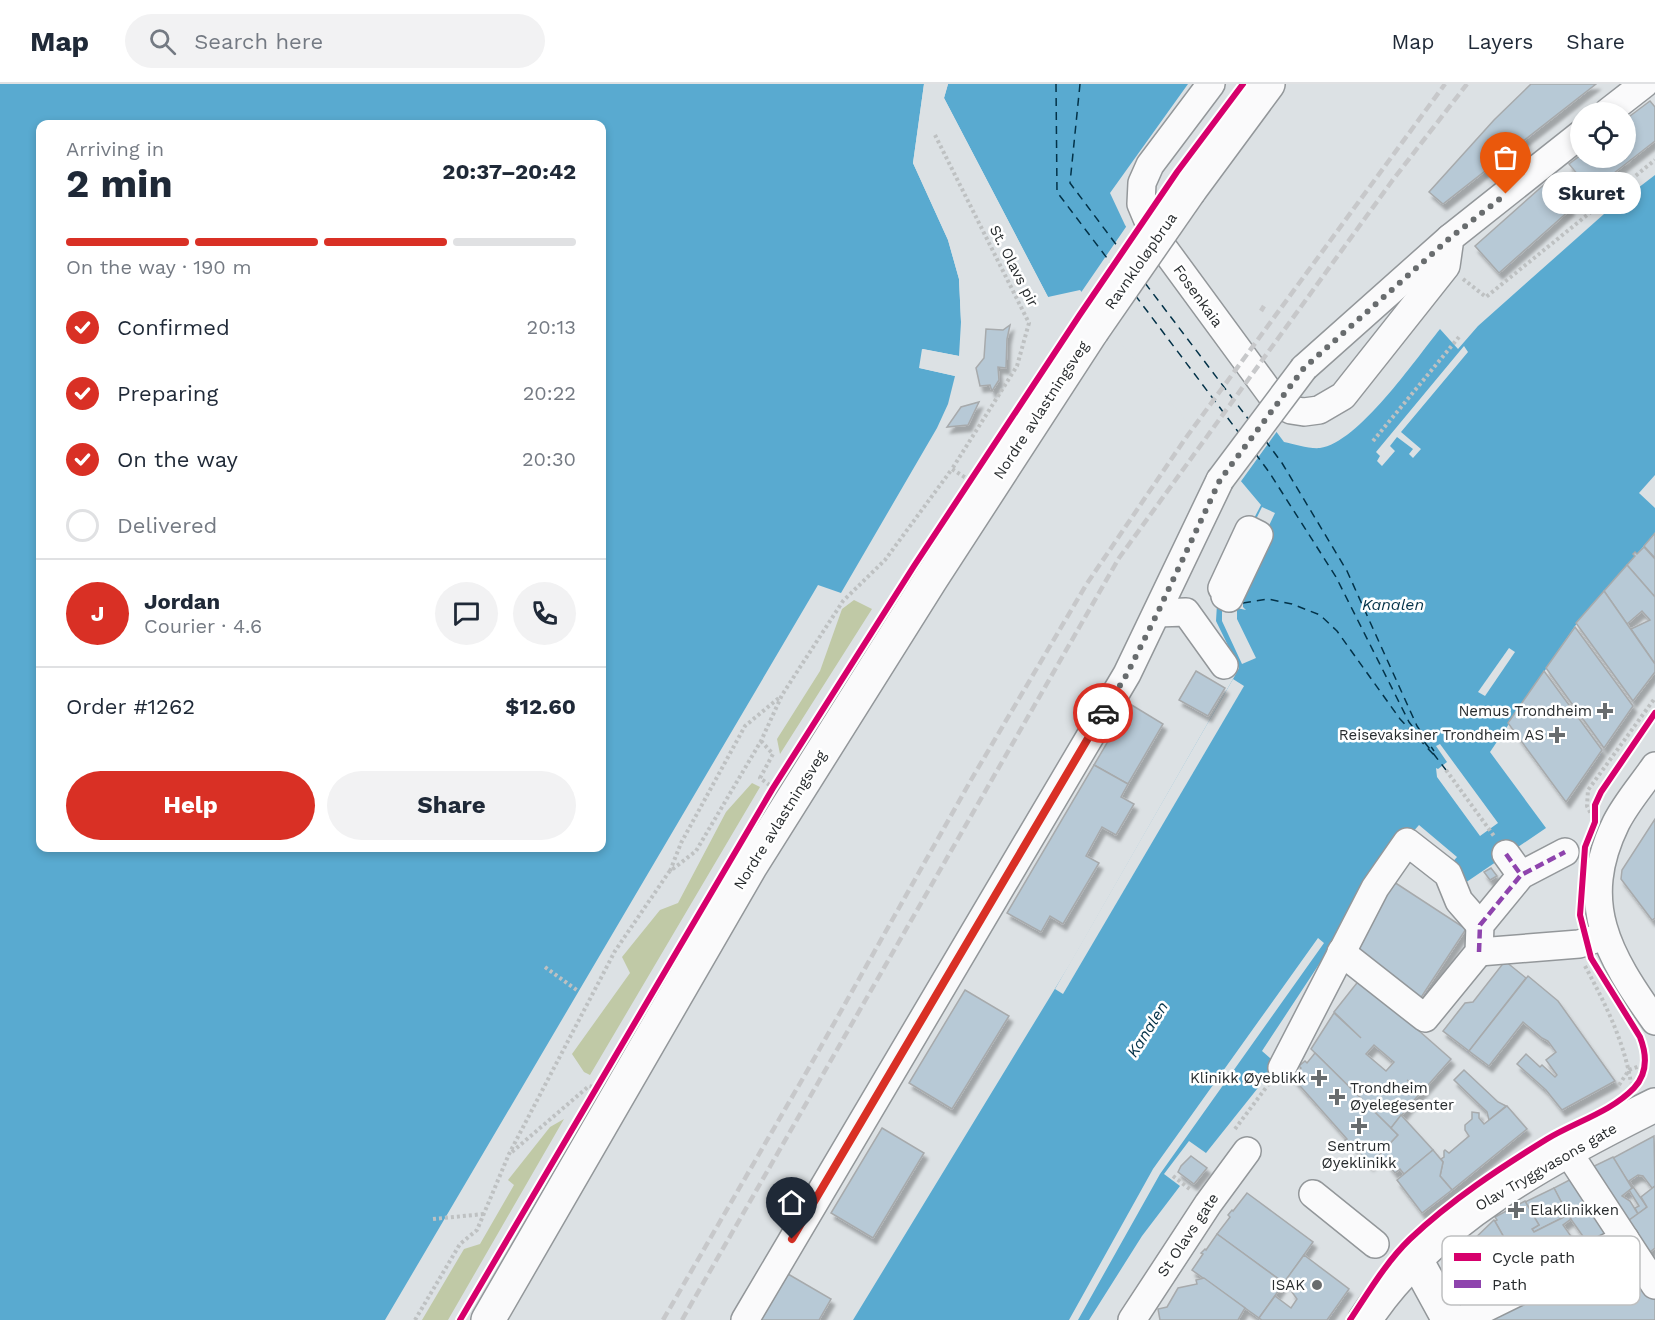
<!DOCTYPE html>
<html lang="en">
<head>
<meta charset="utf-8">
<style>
	body { margin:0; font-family:"Work Sans",sans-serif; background:#f2f2f3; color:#1f2937; height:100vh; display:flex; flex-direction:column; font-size:22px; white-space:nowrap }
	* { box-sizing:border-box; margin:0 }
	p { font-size:20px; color:#747a83 }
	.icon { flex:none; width:33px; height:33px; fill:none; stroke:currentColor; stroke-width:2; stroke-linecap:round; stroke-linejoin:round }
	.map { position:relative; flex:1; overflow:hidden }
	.drawer { position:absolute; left:36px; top:36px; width:570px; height:732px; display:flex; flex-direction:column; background:#fff; border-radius:12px; box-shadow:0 3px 9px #0003 }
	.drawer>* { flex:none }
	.buttons { position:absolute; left:1570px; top:18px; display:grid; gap:12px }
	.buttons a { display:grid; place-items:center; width:66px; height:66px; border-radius:50%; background:#fff; box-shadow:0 3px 9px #0003; font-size:30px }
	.pin { position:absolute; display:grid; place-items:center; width:51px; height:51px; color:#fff; margin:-62px -26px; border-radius:50% 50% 50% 0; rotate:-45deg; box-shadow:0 0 6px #0007 }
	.pin .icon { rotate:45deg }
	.courier { position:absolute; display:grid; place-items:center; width:60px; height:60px; margin:-30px; border:4px solid #d93025; border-radius:50%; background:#fff; color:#222; box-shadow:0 2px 8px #0007 }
	.bubble { position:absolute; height:42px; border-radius:21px; background:#fff; box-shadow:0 3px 9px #0003; font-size:20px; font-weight:700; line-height:42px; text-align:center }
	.overview em { font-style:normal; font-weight:700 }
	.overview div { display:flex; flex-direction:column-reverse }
	.overview { display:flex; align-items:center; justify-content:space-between; height:102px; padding:0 30px }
	h1 { font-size:39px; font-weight:700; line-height:45px }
	.bar { display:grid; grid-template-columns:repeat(4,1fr); gap:9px 6px; align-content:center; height:72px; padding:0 30px }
	.bar i { height:8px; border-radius:4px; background:#e0e1e3 }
	.bar .selected { background:#d93025 }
	.bar p { grid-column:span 4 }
	.line { display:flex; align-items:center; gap:15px; padding:0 30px; border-top:2px solid #e0e1e3 }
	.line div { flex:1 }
	.round { display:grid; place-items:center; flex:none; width:63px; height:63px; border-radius:32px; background:#f2f2f3 }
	ol { padding:0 30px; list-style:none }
	li { display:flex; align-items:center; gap:18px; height:66px }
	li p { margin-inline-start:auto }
	li .icon { padding:6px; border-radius:50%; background:#d93025; color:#fff; stroke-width:4 }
	li:last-child { color:#747a83 }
	li i { width:33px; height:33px; border:3px solid #e0e1e3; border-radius:50% }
	.button { display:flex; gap:12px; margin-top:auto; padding:12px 30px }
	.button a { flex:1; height:69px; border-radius:36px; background:#d93025; color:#fff; font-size:24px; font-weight:700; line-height:69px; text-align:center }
	.button a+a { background:#f2f2f3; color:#1f2937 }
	header { display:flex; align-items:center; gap:36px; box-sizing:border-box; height:84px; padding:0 30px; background:#fff; border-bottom:2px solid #e0e1e3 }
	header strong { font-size:28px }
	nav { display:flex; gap:33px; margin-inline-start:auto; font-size:21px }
	.search { width:420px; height:54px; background:#f2f2f3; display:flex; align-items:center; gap:15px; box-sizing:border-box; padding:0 21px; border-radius:33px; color:#747a83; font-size:22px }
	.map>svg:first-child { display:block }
	.green { fill:#c0c9a6 }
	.water { fill:#59aad0; fill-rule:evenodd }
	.pier { fill:#dce1e4 }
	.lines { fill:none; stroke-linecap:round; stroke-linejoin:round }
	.ferry { stroke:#033248; stroke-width:1.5; stroke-dasharray:8 6; stroke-linecap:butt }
	.building { fill:#b7c9d6; stroke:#a7aaac; stroke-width:1.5; fill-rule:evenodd; filter:url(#shadow) }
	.minor-casing { stroke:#93979a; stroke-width:30 }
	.major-casing { stroke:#93979a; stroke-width:36 }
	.highway-casing { stroke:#93979a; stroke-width:36 }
	.path { stroke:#bec1c2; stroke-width:4; stroke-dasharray:3 3; stroke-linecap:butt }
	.minor { stroke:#fafafb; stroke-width:27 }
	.major { stroke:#fafafb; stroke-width:33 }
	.highway { stroke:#fafafb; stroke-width:33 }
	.rail { stroke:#c7c8ca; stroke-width:4.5; stroke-dasharray:9 4.5; stroke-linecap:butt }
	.minor-bridge-casing { stroke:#93979a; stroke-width:30; stroke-linecap:butt }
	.highway-bridge-casing { stroke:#93979a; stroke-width:36; stroke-linecap:butt }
	.minor-bridge { stroke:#fafafb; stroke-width:27 }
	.highway-bridge { stroke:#fafafb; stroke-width:33 }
	.quiet { stroke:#8e44ad; stroke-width:4.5; stroke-dasharray:9 4.5; stroke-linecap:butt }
	.cycleway-casing { stroke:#fff; stroke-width:10 }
	.cycleway { stroke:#d6006c; stroke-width:6 }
	.done { stroke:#686c6e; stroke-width:6; stroke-dasharray:0 10.8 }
	.route { stroke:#d93025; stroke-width:8 }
	.poi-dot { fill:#686c6e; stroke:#fff; stroke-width:2 }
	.labels { text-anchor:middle; stroke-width:5; stroke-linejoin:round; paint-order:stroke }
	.street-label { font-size:15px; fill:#292d2f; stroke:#fff }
	.poi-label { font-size:15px; fill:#292d2f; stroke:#fff; text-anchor:end }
	.water-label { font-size:16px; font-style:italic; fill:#033248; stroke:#fff }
	.key { fill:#fff; stroke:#bfc0c1; stroke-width:1.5 }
	.key-label { font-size:16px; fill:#292d2f }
</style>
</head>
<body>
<header>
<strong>Map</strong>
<div class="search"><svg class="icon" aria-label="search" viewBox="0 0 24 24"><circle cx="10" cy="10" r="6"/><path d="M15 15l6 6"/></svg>Search here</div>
<nav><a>Map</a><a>Layers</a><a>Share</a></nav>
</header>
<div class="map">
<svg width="1655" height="1236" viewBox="0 0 1655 1236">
	<defs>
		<filter id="shadow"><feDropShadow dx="3.5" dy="6" stdDeviation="1.5" flood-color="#0004"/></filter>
	</defs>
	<rect width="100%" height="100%" fill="#dce1e4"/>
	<g class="green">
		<polygon points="854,516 872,525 780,670 777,655 820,587 842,525"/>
		<polygon points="752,699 760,703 590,991 584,988 572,970 630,889 622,873 660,826 678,819 726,728"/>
		<polygon points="564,1035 448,1236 422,1236 464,1165 480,1160 514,1101 508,1096 550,1043"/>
	</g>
	<g class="water">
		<path d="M0 0H924L913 79 948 156 959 195 961 238 959 272 923 265 920 284 955 292 948 320 937 344 841 509 818 501 385 1236H0ZM40 40H602V764H40Z"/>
		<path d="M948 0H1188L1110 109 1125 141 1149 178 1284 358C1294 360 1309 365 1320 364 1358 359 1415 276 1440 245L1458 265 1478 242 1604 130 1655 91V391L1639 409 1655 424V449L1575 542 1490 668 1546 744 1465 799 1409 752 1335 856 1262 967 1277 980 1206 1069 1189 1057 1164 1090 1180 1102 1142 1152 1089 1236H853L1070 880 1233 595 1239 584 1216 537 1218 503 1261 421 1080 206 1048 213 944 14Z"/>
	</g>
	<g class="pier">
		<polygon points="924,0 927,0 916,78 951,155 962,194 964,237 961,238 959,195 948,156 913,79"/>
		<polygon points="945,0 948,0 944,14 1048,213 1046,214 941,15"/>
		<polygon points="1128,140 1151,176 1278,346 1239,400 1080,210"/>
		<polygon points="1464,262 1468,268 1401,348 1421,365 1413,374 1409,370 1413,365 1397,353 1390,362 1395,367 1382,382 1377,377 1380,372 1376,368"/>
		<polygon points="922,265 959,272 958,275 925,268 923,282 956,289 955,292 919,284"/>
		<polygon points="1262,423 1275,429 1258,465 1244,511 1246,512 1243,514 1243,523 1246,526 1237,524 1237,535 1256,574 1242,580 1222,537 1222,504"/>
		<polygon points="1509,564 1515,568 1485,612 1478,608"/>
		<polygon points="1233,595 1244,602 1063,910 1055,905"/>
		<polygon points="1440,660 1498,739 1480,752 1437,693 1436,684 1438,685 1447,678 1436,662"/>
		<polygon points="1419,741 1457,773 1450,781 1412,749"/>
		<polygon points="1318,854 1324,859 1160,1090 1078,1236 1069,1236 1153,1085"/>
	</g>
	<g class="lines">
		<g class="ferry">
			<polyline points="1056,0 1057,108 1116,186"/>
			<polyline points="1080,0 1070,99 1124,171"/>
			<polyline points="1145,199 1249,336"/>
			<polyline points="1135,211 1239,349"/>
			<polyline points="1265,356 1282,379 1347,487 1417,642 1434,667"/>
			<polyline points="1255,369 1269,388 1336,493 1409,638 1446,686"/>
			<polyline points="1243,519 1268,515 1292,520 1320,531 1337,547 1400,635 1434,671"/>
		</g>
	</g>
	<g class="building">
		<polygon points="1531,0 1596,0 1443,120 1429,108 1494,36"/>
		<polygon points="1650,17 1655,23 1655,57 1591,107 1569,80 1581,71 1581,74 1626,74 1626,35"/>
		<polygon points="1547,98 1571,125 1499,189 1475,162"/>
		<polygon points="1010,241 1007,255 1006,284 998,283 999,296 992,307 990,301 980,302 976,284 984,274 986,245 1003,246"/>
		<polygon points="979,318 968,341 947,343 961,323"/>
		<polygon points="1655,449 1655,474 1644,462"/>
		<polygon points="1644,463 1655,475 1655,513 1627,481 1635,472 1633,470 1635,468 1637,470"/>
		<polygon points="1627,481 1655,513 1655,580 1631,545 1650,536 1642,527 1627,540 1604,507"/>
		<polygon points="1604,507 1655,580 1655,588 1633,617 1576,539"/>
		<polygon points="1575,543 1633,622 1604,664 1546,584"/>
		<polygon points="1196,587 1225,604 1208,632 1179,616"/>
		<polygon points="1544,587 1602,666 1566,718 1508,639"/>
		<polygon points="1130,620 1163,640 1128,700 1094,681"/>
		<polygon points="1094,681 1128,700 1121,713 1134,720 1116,751 1102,743 1086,772 1099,779 1063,840 1050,832 1041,848 1007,829"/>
		<polygon points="1655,735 1655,834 1652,836 1621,795 1622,786"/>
		<polygon points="1491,784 1497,792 1490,796 1484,788"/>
		<polygon points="1394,798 1466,845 1420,915 1349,868"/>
		<polygon points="1505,877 1526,894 1469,967 1443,947 1465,919 1473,918"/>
		<polygon points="1528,892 1558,917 1615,997 1562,1026 1546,1006 1517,980 1526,970 1540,983 1542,981 1555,993 1557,991 1546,976 1556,968 1548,957 1542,954 1523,938 1489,982 1469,967"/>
		<path d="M1360 895 1451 975 1422 1008 1407 996 1421 1008 1391 1044 1311 965 1334 929 1361 954 1334 928ZM1374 961 1394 978 1386 987 1366 970Z"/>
		<polygon points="965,906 1009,932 952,1025 909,999"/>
		<polygon points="1315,969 1398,1051 1370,1081 1349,1057 1347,1059 1345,1056 1347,1055 1293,994 1301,984 1299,982 1305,977 1307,979"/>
		<polygon points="1464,986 1498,1018 1506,1022 1489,1036 1487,1028 1454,996"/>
		<polygon points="1507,1022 1527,1045 1452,1106 1440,1092 1443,1078 1441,1075 1444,1073 1444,1067 1445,1066 1449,1069 1469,1052 1465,1046 1465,1041 1472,1035 1472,1028 1479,1029 1479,1034 1484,1040"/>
		<polygon points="1401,1031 1433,1066 1404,1090 1400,1085 1395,1089 1380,1070 1398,1051 1391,1044"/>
		<polygon points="882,1044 924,1069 873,1154 831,1129"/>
		<polygon points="1654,1052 1655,1102 1652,1104 1643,1092 1638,1091 1629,1097 1647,1123 1638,1130 1635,1124 1639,1122 1629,1106 1632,1104 1613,1074"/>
		<polygon points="1433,1066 1443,1078 1440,1092 1452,1106 1422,1129 1397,1096"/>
		<polygon points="1191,1072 1207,1084 1194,1100 1178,1088 1181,1082"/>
		<polygon points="1613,1073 1632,1104 1622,1112 1630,1117 1638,1130 1621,1142 1586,1086"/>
		<polygon points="1579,1091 1612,1156 1594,1168 1568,1131 1554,1104"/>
		<polygon points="1655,1102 1655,1164 1645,1172 1621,1142 1647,1123 1641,1113"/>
		<polygon points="1554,1104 1568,1131 1534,1148 1532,1145 1539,1141 1525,1118"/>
		<polygon points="1247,1109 1313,1158 1284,1199 1217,1150 1230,1133 1228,1131 1232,1126 1233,1127"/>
		<polygon points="1525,1117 1539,1141 1532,1145 1534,1148 1568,1131 1571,1135 1563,1141 1582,1168 1547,1187 1533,1163 1523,1168 1518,1159 1510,1164 1495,1137 1497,1136 1495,1133"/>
		<polygon points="1494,1136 1510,1164 1518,1159 1523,1168 1533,1163 1543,1182 1500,1206 1496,1201 1498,1204 1481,1217 1476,1209 1471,1212 1463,1196 1459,1180 1467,1162"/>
		<polygon points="1217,1150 1284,1199 1259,1234 1192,1186 1203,1170 1201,1169 1205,1165 1206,1166"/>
		<polygon points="1619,1163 1655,1214 1655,1236 1493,1236 1489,1228"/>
		<polygon points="1304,1171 1349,1205 1327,1236 1262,1236 1259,1234 1275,1212 1291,1224 1297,1215 1292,1208 1295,1204 1285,1197"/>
		<polygon points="788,1190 831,1215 819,1236 761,1236"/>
		<polygon points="1204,1194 1245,1224 1238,1236 1160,1236 1158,1225 1167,1223 1178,1204 1197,1200 1196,1196"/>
	</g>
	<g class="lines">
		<defs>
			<g id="minor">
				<polyline points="1211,0 1150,81 1142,99 1141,120 1154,151 1278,320 1291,326 1304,328 1319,326 1343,312 1446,182 1450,154 1581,50"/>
				<polyline points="1608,28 1644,0"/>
				<polyline points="1304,284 1450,154"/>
				<polygon points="1249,446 1259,451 1229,514 1225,512 1251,453 1226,507 1222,504"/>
				<polyline points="1157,529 1186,528 1224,581"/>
				<path d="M1655 682C1642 701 1626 719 1616 739 1577 819 1608 871 1655 937"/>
				<polyline points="1506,770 1521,791"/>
				<polyline points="1341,868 1425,934 1479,868 1480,841 1521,791 1565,768"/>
				<polyline points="1479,868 1579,860 1605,852"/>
				<polyline points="1282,984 1375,804 1407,758 1448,790 1459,817 1480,841"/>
				<polyline points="1568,1068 1655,1201"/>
				<polyline points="1313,1110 1375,1160"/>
				<polyline points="745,1236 1127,590 1220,396"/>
				<polyline points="1132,1236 1208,1120 1247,1067"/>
				<polyline points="1461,1236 1625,1155"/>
			</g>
			<g id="major">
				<polyline points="1415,1174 1449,1236"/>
				<path d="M1365 1236C1429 1137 1552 1072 1655 1021"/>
			</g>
			<g id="highway">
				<polyline points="1189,107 1268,0"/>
				<polyline points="488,1236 750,783 931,495 1092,247"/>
			</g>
		</defs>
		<use href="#minor" class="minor-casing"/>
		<use href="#major" class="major-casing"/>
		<use href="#highway" class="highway-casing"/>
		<g class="path">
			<polyline points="935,51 1029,239 1017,282 952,385"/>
			<polyline points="1463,195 1486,213 1655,76"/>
			<polyline points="1373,357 1459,253"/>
			<polyline points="761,657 773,670 760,694 771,702"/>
			<polyline points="1446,686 1494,752"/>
			<polyline points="1593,734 1587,722 1588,706 1655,614"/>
			<polyline points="670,787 681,759 745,642 780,613"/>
			<path d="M1585 882C1605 919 1624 957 1631 999"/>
			<polyline points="545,883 578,907"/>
			<polyline points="1619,1001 1629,986 1640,982"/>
			<polyline points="1235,1045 1268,1001"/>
			<polyline points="512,1068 589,1002 594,1003"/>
			<polyline points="1173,1092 1191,1106"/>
			<polyline points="433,1135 484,1130"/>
			<polyline points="415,1236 460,1160 477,1146 509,1070 615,867 669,788 696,767 761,657 782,611 843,517 885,476 952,385 966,394"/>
		</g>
		<use href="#minor" class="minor"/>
		<use href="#major" class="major"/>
		<use href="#highway" class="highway"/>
		<g class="rail">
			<polyline points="1261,227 1264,222"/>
			<polyline points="663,1236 810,982 971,696 1086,501 1185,355 1445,0"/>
			<polyline points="682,1236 1119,474 1392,97 1467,0"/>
		</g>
		<defs>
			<polyline id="minor-bridge" points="1220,396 1304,284"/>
			<polyline id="highway-bridge" points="1092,247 1189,107"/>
		</defs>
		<use href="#minor-bridge" class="minor-bridge-casing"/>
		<use href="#highway-bridge" class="highway-bridge-casing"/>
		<use href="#minor-bridge" class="minor-bridge"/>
		<use href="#highway-bridge" class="highway-bridge"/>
		<g class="quiet">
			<polyline points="1506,770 1521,791"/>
			<polyline points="1479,868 1480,841 1521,791 1565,768"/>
		</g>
		<defs>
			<g id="cycleway">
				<polyline points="460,1236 773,704 914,482 1079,232 1177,88 1243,0"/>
				<path d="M1350 1236C1368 1209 1386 1178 1410 1155 1451 1116 1500 1084 1547 1055 1575 1038 1611 1028 1634 1004 1648 989 1647 971 1640 953L1591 874 1580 831 1585 763 1595 738V721L1601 708 1655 629"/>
			</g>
		</defs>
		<use href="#cycleway" class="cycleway-casing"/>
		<use href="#cycleway" class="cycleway"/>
	</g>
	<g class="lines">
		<polyline class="done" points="1103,629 1127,590 1157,530 1220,396 1304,284 1450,154 1506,110"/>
		<polyline class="route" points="792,1155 1103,629"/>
	</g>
	<g class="poi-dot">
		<path d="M1602 618h6v6h6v6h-6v6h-6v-6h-6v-6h6z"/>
		<path d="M1554 642h6v6h6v6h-6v6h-6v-6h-6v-6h6z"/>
		<path d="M1316 985h6v6h6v6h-6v6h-6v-6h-6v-6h6z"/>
		<path d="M1334 1004h6v6h6v6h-6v6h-6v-6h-6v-6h6z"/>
		<path d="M1356 1033h6v6h6v6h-6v6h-6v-6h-6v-6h6z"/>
		<path d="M1513 1117h6v6h6v6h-6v6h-6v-6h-6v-6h6z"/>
		<circle cx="1317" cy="1201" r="6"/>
	</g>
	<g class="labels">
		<g class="street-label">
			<text transform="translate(1141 177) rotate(-55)" y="5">Ravnkloløpbrua</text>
			<text transform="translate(1014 182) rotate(63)" y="5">St. Olavs pir</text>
			<text transform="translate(1198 212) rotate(54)" y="5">Fosenkaia</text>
			<text transform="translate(1041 326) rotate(-57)" y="5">Nordre avlastningsveg</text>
			<text transform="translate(780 736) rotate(-58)" y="5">Nordre avlastningsveg</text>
			<text transform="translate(1546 1083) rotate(-30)" y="5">Olav Tryggvasons gate</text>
			<text transform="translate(1188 1151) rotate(-56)" y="5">St Olavs gate</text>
		</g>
		<g class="poi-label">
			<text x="1592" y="632">Nemus Trondheim</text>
			<text x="1544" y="656">Reisevaksiner Trondheim AS</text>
			<text x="1306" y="999">Klinikk Øyeblikk</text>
			<text x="1350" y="1009" text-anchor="start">Trondheim<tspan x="1350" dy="17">Øyelegesenter</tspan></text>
			<text x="1359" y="1067" text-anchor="middle">Sentrum<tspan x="1359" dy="17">Øyeklinikk</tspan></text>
			<text x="1530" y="1131" text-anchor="start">ElaKlinikken</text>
			<text x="1305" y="1206">ISAK</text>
		</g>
		<g class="water-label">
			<text x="1393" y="526">Kanalen</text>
			<text transform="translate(1147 945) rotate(-58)" y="6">Kanalen</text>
		</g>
	</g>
	<rect x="1442" y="1152" width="198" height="69" rx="9" class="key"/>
	<rect x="1454" y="1169" width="27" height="8" fill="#d6006c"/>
	<rect x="1454" y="1196" width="27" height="8" fill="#8e44ad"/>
	<g class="key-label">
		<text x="1492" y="1179">Cycle path</text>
		<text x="1492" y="1206">Path</text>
	</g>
</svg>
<div class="buttons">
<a><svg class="icon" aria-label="locate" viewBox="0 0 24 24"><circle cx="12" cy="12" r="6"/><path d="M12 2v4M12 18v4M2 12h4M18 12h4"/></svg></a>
</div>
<div class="pin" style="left:1506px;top:110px;background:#ea580c"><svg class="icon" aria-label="bag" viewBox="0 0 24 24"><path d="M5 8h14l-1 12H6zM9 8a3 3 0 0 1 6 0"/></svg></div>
<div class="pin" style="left:792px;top:1155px;background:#1f2937"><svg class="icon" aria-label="home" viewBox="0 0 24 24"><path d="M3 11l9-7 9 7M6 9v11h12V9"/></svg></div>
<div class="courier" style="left:1103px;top:629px"><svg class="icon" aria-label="car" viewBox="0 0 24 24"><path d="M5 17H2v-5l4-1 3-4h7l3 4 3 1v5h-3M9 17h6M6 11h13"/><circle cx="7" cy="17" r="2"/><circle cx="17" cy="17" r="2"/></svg></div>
<div class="bubble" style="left:1542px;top:88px;width:99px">Skuret</div>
<section class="drawer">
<div class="overview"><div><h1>2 min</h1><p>Arriving in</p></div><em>20:37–20:42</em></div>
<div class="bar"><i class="selected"></i><i class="selected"></i><i class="selected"></i><i></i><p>On the way · 190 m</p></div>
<ol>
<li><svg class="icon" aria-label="check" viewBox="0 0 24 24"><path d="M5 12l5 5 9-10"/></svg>Confirmed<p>20:13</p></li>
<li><svg class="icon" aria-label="check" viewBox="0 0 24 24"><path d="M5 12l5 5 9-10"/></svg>Preparing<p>20:22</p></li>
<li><svg class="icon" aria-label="check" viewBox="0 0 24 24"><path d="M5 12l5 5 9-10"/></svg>On the way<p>20:30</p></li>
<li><i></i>Delivered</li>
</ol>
<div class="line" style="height:108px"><b class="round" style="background:#d93025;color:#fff">J</b><div><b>Jordan</b><p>Courier · 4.6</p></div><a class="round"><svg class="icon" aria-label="chat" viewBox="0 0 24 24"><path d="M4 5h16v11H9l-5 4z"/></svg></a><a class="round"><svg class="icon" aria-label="phone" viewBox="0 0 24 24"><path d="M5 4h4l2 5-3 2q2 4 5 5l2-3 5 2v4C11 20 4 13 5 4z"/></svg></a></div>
<div class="line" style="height:78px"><div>Order #1262</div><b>$12.60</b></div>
<div class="button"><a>Help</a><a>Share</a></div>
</section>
</div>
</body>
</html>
